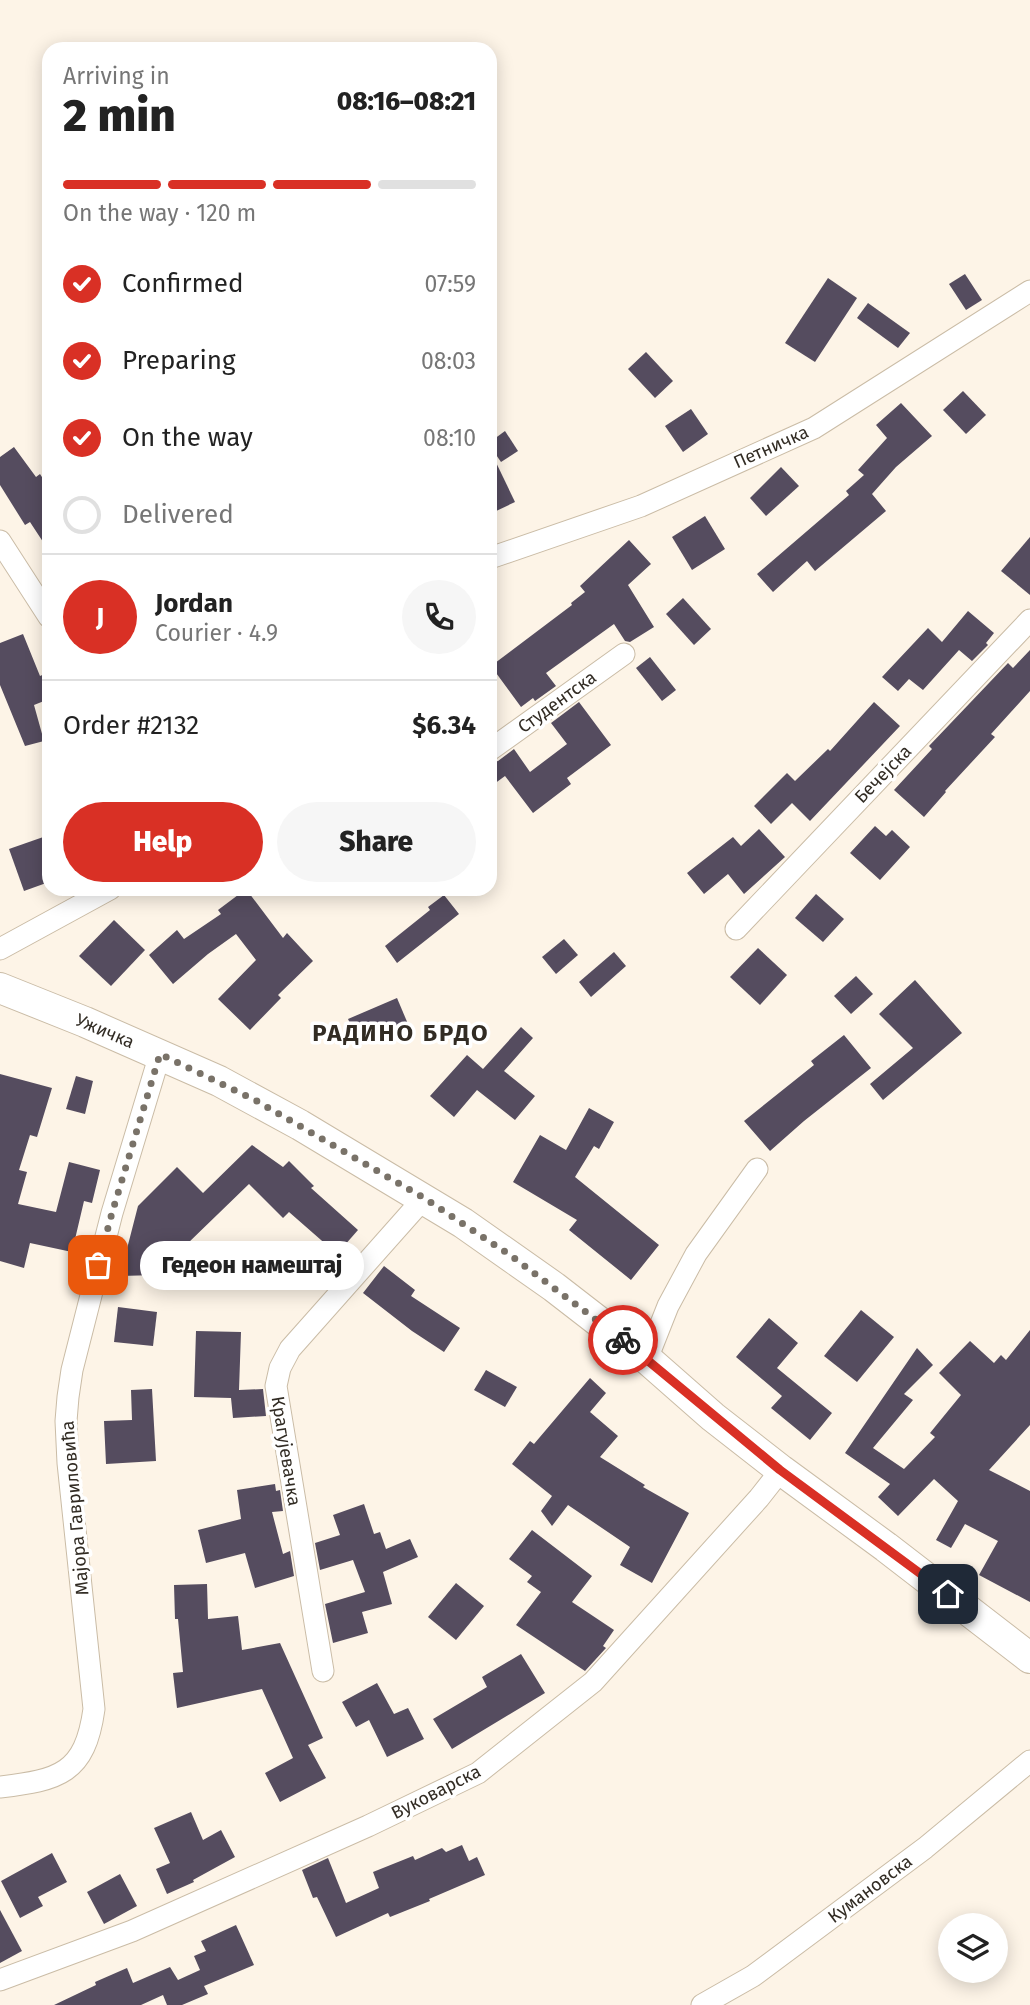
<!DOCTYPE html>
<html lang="en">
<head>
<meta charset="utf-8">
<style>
	body { margin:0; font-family:"Fira Sans",sans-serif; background:#f6f6f6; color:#222; height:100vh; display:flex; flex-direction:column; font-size:26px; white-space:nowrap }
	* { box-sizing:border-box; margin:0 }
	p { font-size:23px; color:#767676 }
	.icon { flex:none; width:38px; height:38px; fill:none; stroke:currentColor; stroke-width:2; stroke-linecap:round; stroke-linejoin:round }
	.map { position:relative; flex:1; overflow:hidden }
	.details { position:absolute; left:42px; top:42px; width:455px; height:854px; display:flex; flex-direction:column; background:#fff; border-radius:21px; box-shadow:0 4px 18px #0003 }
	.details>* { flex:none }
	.tools { position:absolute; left:938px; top:1913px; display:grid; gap:14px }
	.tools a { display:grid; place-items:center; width:70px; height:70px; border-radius:50%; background:#fff; box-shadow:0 4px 18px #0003; font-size:35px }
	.pin { position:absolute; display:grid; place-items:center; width:60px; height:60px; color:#fff; margin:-30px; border-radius:14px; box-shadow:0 4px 10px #0006 }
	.courier { position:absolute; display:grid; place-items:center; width:70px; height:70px; margin:-35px; border:5px solid #d93025; border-radius:50%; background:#fff; color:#222; box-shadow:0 2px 9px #0007 }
	.bubble { position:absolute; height:49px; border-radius:24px; background:#fff; box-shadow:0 4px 18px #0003; font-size:23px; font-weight:800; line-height:49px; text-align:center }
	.headline em { font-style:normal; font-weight:800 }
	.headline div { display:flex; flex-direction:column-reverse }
	.headline { display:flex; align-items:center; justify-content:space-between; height:119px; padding:0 21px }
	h1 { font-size:46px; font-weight:800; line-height:52px }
	.bar { display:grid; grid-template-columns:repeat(4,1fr); gap:10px 7px; align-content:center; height:84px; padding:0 21px }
	.bar i { height:9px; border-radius:5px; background:#e0e0e0 }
	.bar .current { background:#d93025 }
	.bar p { grid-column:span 4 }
	.line { display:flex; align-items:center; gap:18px; padding:0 21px; border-top:2px solid #e0e0e0 }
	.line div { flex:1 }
	.round { display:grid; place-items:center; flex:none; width:74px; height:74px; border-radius:37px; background:#f6f6f6 }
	ol { padding:0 21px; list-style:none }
	li { display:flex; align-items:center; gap:21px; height:77px }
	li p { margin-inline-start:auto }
	li .icon { padding:7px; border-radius:50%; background:#d93025; color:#fff; stroke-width:4 }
	li:last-child { color:#767676 }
	li i { width:38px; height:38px; border:4px solid #e0e0e0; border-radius:50% }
	.primary-button { display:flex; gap:14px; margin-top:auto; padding:14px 21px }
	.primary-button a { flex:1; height:80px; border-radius:42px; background:#d93025; color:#fff; font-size:28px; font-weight:800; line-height:80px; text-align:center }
	.primary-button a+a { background:#f6f6f6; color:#222 }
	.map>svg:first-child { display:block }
	.building { fill:#554c5f }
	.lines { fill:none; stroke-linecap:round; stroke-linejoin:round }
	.street-casing { stroke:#cabca6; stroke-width:23 }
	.secondary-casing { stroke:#cabca6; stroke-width:32 }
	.street { stroke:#fff; stroke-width:21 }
	.secondary { stroke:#fff; stroke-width:30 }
	.done { stroke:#797268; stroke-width:7; stroke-dasharray:0 12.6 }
	.route { stroke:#d93025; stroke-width:9 }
	.labels { text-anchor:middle; stroke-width:7; stroke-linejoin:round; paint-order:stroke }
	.street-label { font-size:18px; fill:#322c24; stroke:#fff }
	.district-label { font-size:24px; font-weight:bold; letter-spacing:2px; fill:#322c24; stroke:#fff }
</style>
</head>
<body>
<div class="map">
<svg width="1030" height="2005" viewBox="0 0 1030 2005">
	<rect width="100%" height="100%" fill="#fdf4e7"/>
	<g class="building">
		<polygon points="965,274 982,300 966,310 949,284"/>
		<polygon points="828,278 857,298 815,362 785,343"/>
		<polygon points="868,303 910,333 898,348 857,318"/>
		<polygon points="646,352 673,381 655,398 628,369"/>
		<polygon points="963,391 986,415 966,434 943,410"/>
		<polygon points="901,403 932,436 896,467 872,494 886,511 815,571 807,561 773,592 757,574 849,495 846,491 864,475 858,470 887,438 876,425"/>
		<polygon points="691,409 708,434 683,452 665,426"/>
		<polygon points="505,431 518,451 501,462 490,446 490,442"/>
		<polygon points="14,447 36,477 40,474 49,488 49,551 30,522 25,525 0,485 0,457"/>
		<polygon points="490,450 515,502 490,514"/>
		<polygon points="781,467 799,486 766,516 750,498"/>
		<polygon points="705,516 725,549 692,570 672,537"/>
		<polygon points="1030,537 1030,595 1001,571"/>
		<polygon points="629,540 651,564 628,585 654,627 630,642 625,641 614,624 546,673 556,686 535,701 533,698 521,707 491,666 572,605 571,603 585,592 580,586"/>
		<polygon points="683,598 711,629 694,645 666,614"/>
		<polygon points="968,611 994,633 986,643 988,645 972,661 959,650 923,690 909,679 898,691 882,677 928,628 942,642"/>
		<polygon points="23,634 40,676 49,672 49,699 34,705 44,741 25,746 0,685 0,643"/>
		<polygon points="1030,650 1030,691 991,734 995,737 945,791 946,792 924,817 894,790 932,749 929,746 1008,663 1013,668"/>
		<polygon points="650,657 676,690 662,701 636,668"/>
		<polygon points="579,702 611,745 567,778 571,784 533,813 505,776 490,787 490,763 498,761 514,749 530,772 567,744 551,723"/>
		<polygon points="874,702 900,726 810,821 792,803 771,824 754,806 787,773 795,781 828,749 830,751"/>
		<polygon points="875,826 886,836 892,830 910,847 880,880 850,853"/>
		<polygon points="759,829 785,857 744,894 728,874 704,894 687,873 733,837 741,846"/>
		<polygon points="49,835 49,882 24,891 9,849"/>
		<polygon points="246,889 283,938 287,933 313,961 278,995 281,998 250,1030 218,999 256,960 236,934 208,954 173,984 149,955 177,930 184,939 221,914 218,910"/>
		<polygon points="816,894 844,919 823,942 795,918"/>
		<polygon points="444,895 459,914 397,963 385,946 430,910 428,907"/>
		<polygon points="114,920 145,950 111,986 79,956"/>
		<polygon points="564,939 578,955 556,974 542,957"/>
		<polygon points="758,948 787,975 760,1005 730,977"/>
		<polygon points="614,952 626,966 591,997 579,982"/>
		<polygon points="856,976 873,994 851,1014 834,996"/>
		<polygon points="915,980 962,1033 883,1100 870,1084 913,1048 879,1014"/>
		<polygon points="397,998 408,1024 360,1045 348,1019"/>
		<polygon points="521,1027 533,1038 504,1071 535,1096 515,1120 477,1090 454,1117 430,1096 467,1055 483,1069"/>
		<polygon points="844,1035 871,1068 804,1121 770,1151 744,1121 814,1065 811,1061"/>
		<polygon points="0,1074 52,1088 37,1137 30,1135 19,1170 27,1172 18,1204 56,1212 69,1162 100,1170 92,1203 84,1201 72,1252 30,1243 24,1268 0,1261"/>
		<polygon points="76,1076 93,1081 85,1114 66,1109"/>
		<polygon points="589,1108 614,1122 599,1149 594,1146 575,1177 659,1245 631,1280 569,1230 577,1220 513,1182 540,1135 566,1150"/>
		<polygon points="252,1145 283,1167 289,1161 314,1186 311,1188 358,1230 337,1254 289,1212 283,1218 249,1184 186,1245 191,1247 157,1275 120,1276 138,1206 177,1167 203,1193"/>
		<polygon points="384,1266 415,1290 411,1296 460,1328 444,1352 412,1331 363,1293"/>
		<polygon points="118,1307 157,1312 153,1346 114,1342"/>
		<polygon points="861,1310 894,1337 857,1382 824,1356"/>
		<polygon points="769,1318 798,1343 777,1368 832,1413 810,1440 771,1408 782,1396 736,1357"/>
		<polygon points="1030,1330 1030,1425 989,1470 1030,1491 1030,1602 979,1575 998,1541 965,1524 951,1548 936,1540 958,1501 934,1479 898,1516 878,1497 890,1484 845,1453 917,1348 933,1365 904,1394 913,1400 873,1448 904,1469 935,1437 930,1433 961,1395 939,1373 970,1341 994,1363 1001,1355 1006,1360"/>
		<polygon points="196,1331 241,1332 239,1390 263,1389 266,1416 233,1418 231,1398 194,1397"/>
		<polygon points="486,1370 517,1387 505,1407 474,1390"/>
		<polygon points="590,1378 606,1393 590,1412 618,1436 600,1457 645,1485 643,1487 689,1513 652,1583 620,1565 630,1547 568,1505 552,1526 541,1511 552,1496 512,1464 530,1441 534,1444"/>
		<polygon points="152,1389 156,1461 106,1464 104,1421 132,1420 131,1390"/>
		<polygon points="275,1484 276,1491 280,1490 283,1511 272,1512 283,1554 290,1551 294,1576 255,1588 245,1553 206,1563 198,1530 241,1519 237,1490"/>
		<polygon points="364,1504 374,1534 380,1532 386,1549 410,1539 418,1557 383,1572 392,1604 362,1612 368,1633 333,1643 325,1604 365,1592 353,1560 320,1570 315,1543 340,1535 333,1515"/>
		<polygon points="532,1530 592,1576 572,1602 614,1630 603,1646 606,1648 585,1671 516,1625 541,1592 527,1582 532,1576 509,1559"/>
		<polygon points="456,1583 484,1606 456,1640 428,1617"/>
		<polygon points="207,1584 208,1619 238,1616 242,1650 280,1643 323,1738 308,1745 326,1778 280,1802 265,1773 293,1758 262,1689 177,1708 173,1673 183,1672 178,1619 175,1619 174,1585"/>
		<polygon points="521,1654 545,1693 452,1749 433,1719 487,1687 482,1677"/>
		<polygon points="377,1683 394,1714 408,1708 424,1739 387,1757 369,1720 356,1727 342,1702"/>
		<polygon points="191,1812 203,1840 221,1830 235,1857 193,1880 194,1882 167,1894 156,1869 170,1863 154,1828"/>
		<polygon points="462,1845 469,1861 477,1857 485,1875 429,1899 430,1901 390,1917 388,1913 336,1937 317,1897 313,1898 302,1870 328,1858 346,1903 379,1888 373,1872 413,1856 415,1860 442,1848 446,1852"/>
		<polygon points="52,1853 67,1882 38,1897 43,1906 20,1918 1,1881"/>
		<polygon points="120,1874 137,1906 104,1924 87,1892"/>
		<polygon points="0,1910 22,1951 0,1963"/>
		<polygon points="236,1925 254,1965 204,1986 208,1994 182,2005 167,2005 163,1995 141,2005 54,2005 96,1985 95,1982 127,1968 133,1983 170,1967 178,1980 200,1970 194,1956 206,1951 201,1941"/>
	</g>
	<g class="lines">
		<defs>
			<g id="street">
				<polyline points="0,541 49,617"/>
				<polyline points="490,558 641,506 814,428 1030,291"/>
				<polyline points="490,750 624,654"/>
				<polyline points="736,929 1030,620"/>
				<polyline points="0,949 110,889"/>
				<polyline points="647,1359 668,1306 696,1254 757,1169"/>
				<polyline points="323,1671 276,1386 280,1368 290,1349 424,1198"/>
				<path d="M0 1787C59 1780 85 1774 94 1709L68 1463 66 1421 68 1397 72 1370 112 1213 160 1054"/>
				<polyline points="0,1980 132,1931 368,1826 478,1773 593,1682 759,1498 781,1470"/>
				<polyline points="702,2005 753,1976 925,1848 1030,1761"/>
			</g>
			<polyline id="secondary" points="0,988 85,1022 219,1081 300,1125 463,1223 554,1287 647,1359 713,1417 781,1470 886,1547 1030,1658"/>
		</defs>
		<use href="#street" class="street-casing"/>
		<use href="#secondary" class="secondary-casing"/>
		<use href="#street" class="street"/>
		<use href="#secondary" class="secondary"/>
	</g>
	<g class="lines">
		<polyline class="done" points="98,1265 112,1213 160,1054 255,1100 424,1198 510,1255 623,1340"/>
		<polyline class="route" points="623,1340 780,1470 948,1594"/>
	</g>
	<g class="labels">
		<g class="street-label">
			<text transform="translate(771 447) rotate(-24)" y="6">Петничка</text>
			<text transform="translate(557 702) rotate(-36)" y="6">Студентска</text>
			<text transform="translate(883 774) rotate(-46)" y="6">Бечејска</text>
			<text transform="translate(105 1031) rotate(23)" y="6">Ужичка</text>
			<text transform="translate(286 1451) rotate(81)" y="6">Крагујевачка</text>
			<text transform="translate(75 1508) rotate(-95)" y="6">Мајора Гавриловића</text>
			<text transform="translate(436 1792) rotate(-27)" y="6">Вуковарска</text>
			<text transform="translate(870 1889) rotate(-37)" y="6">Кумановска</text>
		</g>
		<g class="district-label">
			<text x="401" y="1041">РАДИНО БРДО</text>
		</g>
	</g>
</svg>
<div class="tools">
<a><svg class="icon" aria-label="layers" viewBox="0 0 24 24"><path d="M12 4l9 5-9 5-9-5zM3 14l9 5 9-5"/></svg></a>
</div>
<div class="pin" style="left:98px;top:1265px;background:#ea580c"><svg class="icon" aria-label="bag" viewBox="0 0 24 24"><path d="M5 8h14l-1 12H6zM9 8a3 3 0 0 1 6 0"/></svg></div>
<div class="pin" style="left:948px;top:1594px;background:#1f2937"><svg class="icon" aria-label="home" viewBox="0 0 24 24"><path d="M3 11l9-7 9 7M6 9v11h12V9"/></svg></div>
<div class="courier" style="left:623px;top:1340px"><svg class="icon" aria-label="bike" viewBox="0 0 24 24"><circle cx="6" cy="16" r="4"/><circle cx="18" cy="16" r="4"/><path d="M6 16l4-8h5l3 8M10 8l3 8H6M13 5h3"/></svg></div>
<div class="bubble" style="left:140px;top:1241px;width:224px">Гедеон намештај</div>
<section class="details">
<div class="headline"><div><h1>2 min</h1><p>Arriving in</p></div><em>08:16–08:21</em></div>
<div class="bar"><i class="current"></i><i class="current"></i><i class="current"></i><i></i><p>On the way · 120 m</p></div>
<ol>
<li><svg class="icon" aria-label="check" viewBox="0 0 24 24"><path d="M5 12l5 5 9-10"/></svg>Confirmed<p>07:59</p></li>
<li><svg class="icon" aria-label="check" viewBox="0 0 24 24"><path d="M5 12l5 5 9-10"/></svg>Preparing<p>08:03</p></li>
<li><svg class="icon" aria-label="check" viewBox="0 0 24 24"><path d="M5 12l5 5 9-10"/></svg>On the way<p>08:10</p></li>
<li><i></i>Delivered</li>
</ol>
<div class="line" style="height:126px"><b class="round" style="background:#d93025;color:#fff">J</b><div><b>Jordan</b><p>Courier · 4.9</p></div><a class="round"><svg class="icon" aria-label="phone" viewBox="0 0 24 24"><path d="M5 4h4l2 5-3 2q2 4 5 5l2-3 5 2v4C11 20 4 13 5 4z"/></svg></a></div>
<div class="line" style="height:91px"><div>Order #2132</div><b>$6.34</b></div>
<div class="primary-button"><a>Help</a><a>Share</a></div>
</section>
</div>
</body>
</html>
